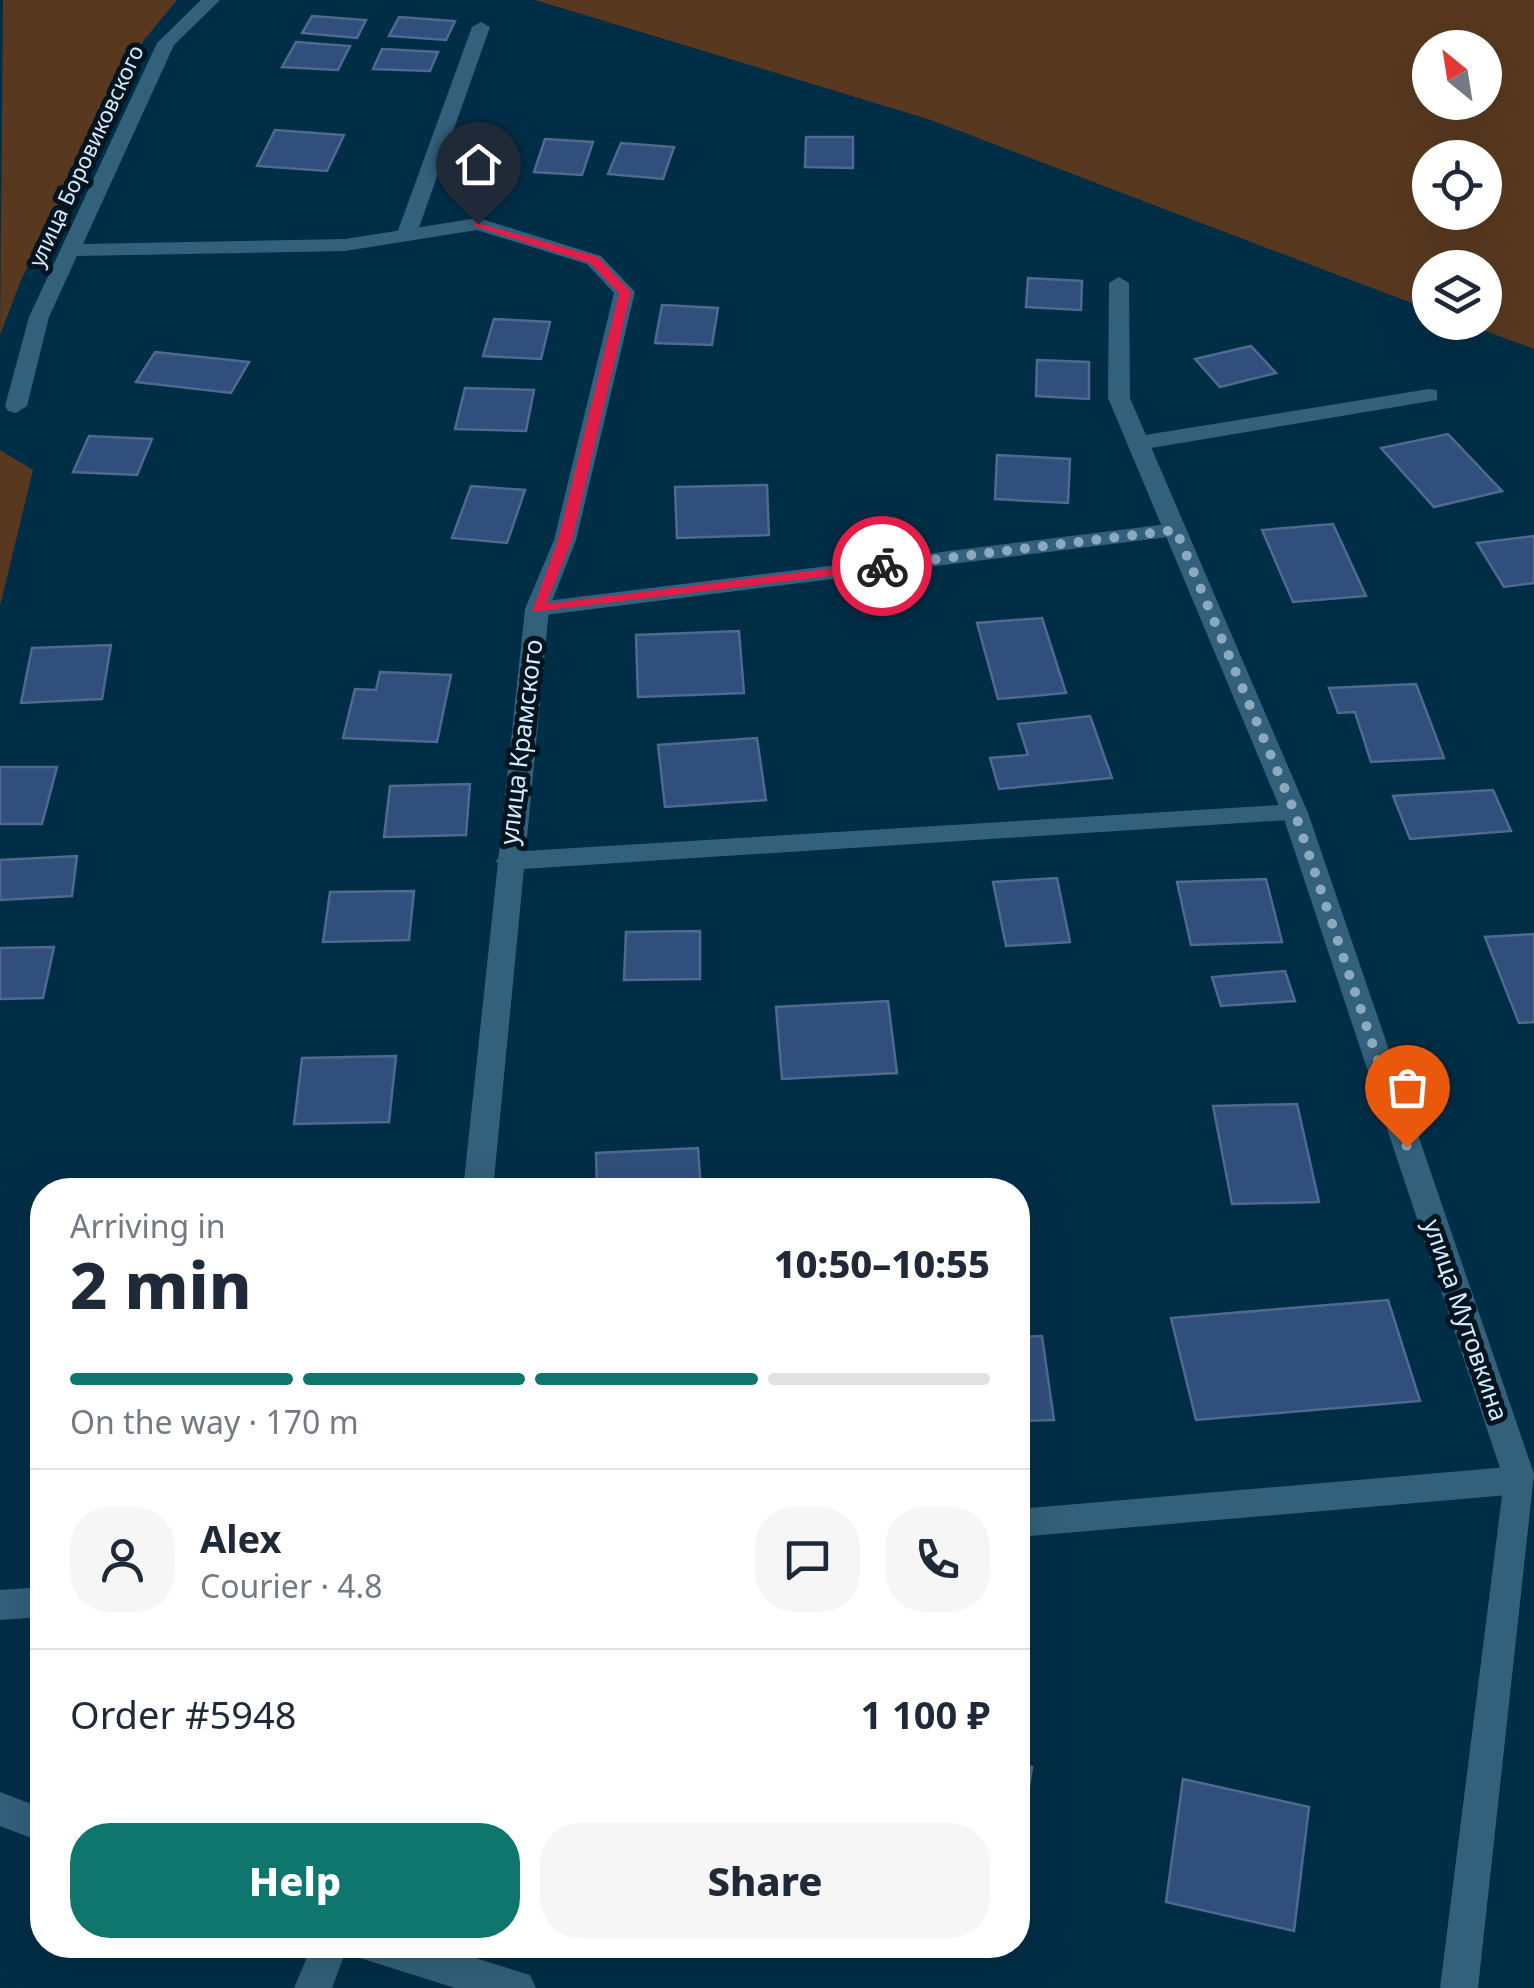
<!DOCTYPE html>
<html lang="en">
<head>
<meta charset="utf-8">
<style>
	body { margin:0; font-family:"Noto Sans",sans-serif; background:#f6f6f7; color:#1f2937; height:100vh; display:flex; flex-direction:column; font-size:38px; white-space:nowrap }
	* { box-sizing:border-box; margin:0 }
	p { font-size:32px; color:#747a83 }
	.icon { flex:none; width:55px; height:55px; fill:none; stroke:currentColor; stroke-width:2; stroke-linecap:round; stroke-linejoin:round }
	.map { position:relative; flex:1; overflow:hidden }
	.panel { position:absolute; left:30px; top:1178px; width:1000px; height:780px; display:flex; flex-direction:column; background:#fff; border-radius:40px; box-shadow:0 10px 40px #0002 }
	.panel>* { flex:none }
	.needle { width:65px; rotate:330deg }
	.fabs { position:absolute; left:1412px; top:30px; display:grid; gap:20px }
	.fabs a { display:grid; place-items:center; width:90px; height:90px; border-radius:50%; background:#fff; box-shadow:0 10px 40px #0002; font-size:50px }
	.pin { position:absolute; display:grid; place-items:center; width:85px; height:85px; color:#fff; margin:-102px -42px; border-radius:50% 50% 50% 0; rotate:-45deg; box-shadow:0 0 10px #0007 }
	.pin .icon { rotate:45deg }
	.courier { position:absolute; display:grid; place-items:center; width:100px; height:100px; margin:-50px; border:8px solid #e11d48; border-radius:50%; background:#fff; color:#222; box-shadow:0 2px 12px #0007 }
	.head em { font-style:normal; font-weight:800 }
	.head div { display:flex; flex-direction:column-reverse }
	.head { display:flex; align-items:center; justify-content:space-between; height:170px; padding:0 40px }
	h1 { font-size:65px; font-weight:800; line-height:75px }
	.bar { display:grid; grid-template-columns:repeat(4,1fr); gap:15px 10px; align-content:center; height:120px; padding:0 40px }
	.bar i { height:12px; border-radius:8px; background:#e0e1e3 }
	.bar .current { background:#0f766e }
	.bar p { grid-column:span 4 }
	.line { display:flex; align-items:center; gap:25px; padding:0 40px; border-top:2px solid #e0e1e3 }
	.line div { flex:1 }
	.round { display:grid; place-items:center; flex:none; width:105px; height:105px; border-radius:40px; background:#f6f6f7 }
	.button { display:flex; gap:20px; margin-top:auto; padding:20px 40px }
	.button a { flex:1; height:115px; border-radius:40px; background:#0f766e; color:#fff; font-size:40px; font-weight:800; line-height:115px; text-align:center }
	.button a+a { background:#f6f6f7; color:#1f2937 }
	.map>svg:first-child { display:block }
	.green { fill:#58391f; fill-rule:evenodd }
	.building { fill:#304f7c; stroke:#50698e; stroke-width:2.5 }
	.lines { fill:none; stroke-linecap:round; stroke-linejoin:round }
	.service { fill:#33607b; fill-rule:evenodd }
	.minor { fill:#33607b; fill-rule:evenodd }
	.route { fill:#e11d48 }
	.done { stroke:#8aaabd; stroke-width:10; stroke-dasharray:0 18 }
	.labels { text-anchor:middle; stroke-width:10; stroke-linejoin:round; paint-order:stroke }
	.far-street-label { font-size:22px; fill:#d5ecfd; stroke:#041520 }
	.street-label { font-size:25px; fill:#d5ecfd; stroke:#041520 }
</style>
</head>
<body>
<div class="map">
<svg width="1534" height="1988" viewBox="0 0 1534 1988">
	<rect width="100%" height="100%" fill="#002e47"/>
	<g class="green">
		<polygon points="3,0 177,0 144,40 21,280 0,335"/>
		<path d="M535 0H1534V349L1464 323 1485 322V268H1430V310L928 119ZM1430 48H1485V102H1430ZM1430 158H1485V212H1430Z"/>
		<polygon points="0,450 33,470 0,606"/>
	</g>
	<g class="building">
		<polygon points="312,16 366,20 357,38 302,33"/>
		<polygon points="399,17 455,21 446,40 389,36"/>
		<polygon points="296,42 350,46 338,70 282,67"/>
		<polygon points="382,49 438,52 430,71 373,69"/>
		<polygon points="275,130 344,135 327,171 257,166"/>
		<polygon points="464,137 512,142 497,172 449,168"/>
		<polygon points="806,137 853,137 853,168 805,167"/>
		<polygon points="545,139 593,142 582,175 534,172"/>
		<polygon points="621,143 674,147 663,179 608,174"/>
		<polygon points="1028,278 1082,281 1081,310 1026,307"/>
		<polygon points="662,305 718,308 712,345 655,343"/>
		<polygon points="494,319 550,322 541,359 483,356"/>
		<polygon points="1251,346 1276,373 1220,387 1195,359"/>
		<polygon points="155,352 249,362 231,393 136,382"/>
		<polygon points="1037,360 1089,362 1089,399 1036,396"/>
		<polygon points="465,388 534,390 526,431 455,429"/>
		<polygon points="1448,434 1502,491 1434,507 1381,448"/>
		<polygon points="89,436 152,439 137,475 73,472"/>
		<polygon points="997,455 1070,459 1068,503 995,499"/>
		<polygon points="767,485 769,535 677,538 675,487"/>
		<polygon points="471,486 525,490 507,543 452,538"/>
		<polygon points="1333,524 1366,596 1293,602 1262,530"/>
		<polygon points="1534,536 1534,583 1504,587 1477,543"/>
		<polygon points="1042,618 1066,693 998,699 977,623"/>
		<polygon points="739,631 744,693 638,697 636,635"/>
		<polygon points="111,645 102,699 21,703 32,648"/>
		<polygon points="380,672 451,675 437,742 343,738 355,689 376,690"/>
		<polygon points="1416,684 1444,758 1371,762 1355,712 1338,713 1329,688"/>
		<polygon points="1090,716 1112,778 999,789 990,758 1028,755 1018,724"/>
		<polygon points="757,738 766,800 665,807 658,745"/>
		<polygon points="0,767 57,767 42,824 0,824"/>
		<polygon points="470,784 466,835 384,837 390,786"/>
		<polygon points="1493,790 1511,831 1410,839 1393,796"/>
		<polygon points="77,856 72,896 0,900 0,860"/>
		<polygon points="1057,878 1070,942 1006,946 993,882"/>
		<polygon points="1266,879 1282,942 1191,945 1177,882"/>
		<polygon points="414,891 409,940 323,942 330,892"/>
		<polygon points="700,931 700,979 624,980 626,932"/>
		<polygon points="1534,934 1534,1022 1519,1023 1485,937"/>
		<polygon points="54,947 43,998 0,999 0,948"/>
		<polygon points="1285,971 1295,1001 1221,1006 1212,977"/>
		<polygon points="888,1001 897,1073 782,1079 776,1007"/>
		<polygon points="396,1056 389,1122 294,1124 302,1058"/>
		<polygon points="1297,1104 1319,1202 1232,1204 1213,1106"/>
		<polygon points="698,1148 701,1190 597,1190 596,1153"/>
		<polygon points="1388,1300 1420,1401 1196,1420 1171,1318"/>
		<polygon points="1042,1336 1054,1420 1018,1421 1018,1337"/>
		<polygon points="1018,1764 1032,1767 1018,1857"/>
		<polygon points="1183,1779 1309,1807 1294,1931 1166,1902"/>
	</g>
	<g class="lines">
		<g class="service">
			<polygon points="481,22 490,27 416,236 399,240 396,236 472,27"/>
			<polygon points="1429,389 1437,390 1437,400 1139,450 1128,443 1139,436"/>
			<polygon points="1176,523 1187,530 1184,535 537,616 525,609 537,602"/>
			<polygon points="1295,804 1308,813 1304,819 508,870 495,861 508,852"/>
			<polygon points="1520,1466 1534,1476 1531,1490 1520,1494 1018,1537 1018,1509"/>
		</g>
		<g class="minor">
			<polygon points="201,0 220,0 174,45 83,244 345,239 478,218 601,256 635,292 576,540 549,609 493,1190 463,1190 525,609 554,540 614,293 587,264 477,230 345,251 77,256 49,317 27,406 16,413 8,411 5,406 29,317 157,43"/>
			<polygon points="1119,277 1129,283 1130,398 1308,813 1534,1474 1478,1988 1440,1988 1504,1480 1282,813 1108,398 1109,283"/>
			<polygon points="42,1587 42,1617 0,1620 0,1590"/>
			<polygon points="0,1792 42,1808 42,1842 0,1826"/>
			<polygon points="312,1945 348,1945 332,1988 294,1988"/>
			<polygon points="355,1945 434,1945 530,1975 536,1988 455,1988 360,1958"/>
		</g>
	</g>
	<polygon class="route" points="474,222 598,257 631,292 572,540 546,604 882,562 887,569 532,612 558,540 619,293 590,263 474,226"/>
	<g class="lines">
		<polyline class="done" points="882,566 1176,530 1295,813 1407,1147"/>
	</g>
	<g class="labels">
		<g class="far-street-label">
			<text transform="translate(86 156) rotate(-65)" y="8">улица Боровиковского</text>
		</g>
		<g class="street-label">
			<text transform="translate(521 742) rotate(-83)" y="9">улица Крамского</text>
			<text transform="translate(1466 1320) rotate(71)" y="9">улица Мутовкина</text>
		</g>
	</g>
</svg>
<div class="fabs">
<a><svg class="needle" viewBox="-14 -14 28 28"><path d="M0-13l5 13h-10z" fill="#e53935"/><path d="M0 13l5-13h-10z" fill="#747a83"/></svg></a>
<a><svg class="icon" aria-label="locate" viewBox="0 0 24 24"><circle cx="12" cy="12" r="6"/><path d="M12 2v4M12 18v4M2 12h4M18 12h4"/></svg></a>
<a><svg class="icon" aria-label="layers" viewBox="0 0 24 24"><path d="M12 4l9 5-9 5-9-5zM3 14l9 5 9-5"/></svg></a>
</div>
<div class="pin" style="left:1407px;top:1147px;background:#ea580c"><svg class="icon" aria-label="bag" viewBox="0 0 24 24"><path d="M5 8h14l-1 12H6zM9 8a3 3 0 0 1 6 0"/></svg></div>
<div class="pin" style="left:478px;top:224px;background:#1f2937"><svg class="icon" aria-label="home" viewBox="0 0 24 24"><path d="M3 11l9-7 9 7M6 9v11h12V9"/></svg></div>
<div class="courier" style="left:882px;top:566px"><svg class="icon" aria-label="bike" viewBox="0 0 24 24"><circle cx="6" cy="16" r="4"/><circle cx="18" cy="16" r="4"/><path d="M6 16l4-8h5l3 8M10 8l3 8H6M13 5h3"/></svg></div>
<section class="panel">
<div class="head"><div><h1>2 min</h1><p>Arriving in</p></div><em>10:50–10:55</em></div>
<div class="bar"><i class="current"></i><i class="current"></i><i class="current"></i><i></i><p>On the way · 170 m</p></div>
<div class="line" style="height:180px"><a class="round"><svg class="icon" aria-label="person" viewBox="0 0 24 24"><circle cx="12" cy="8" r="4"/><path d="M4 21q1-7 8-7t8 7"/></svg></a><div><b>Alex</b><p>Courier · 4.8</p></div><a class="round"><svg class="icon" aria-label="chat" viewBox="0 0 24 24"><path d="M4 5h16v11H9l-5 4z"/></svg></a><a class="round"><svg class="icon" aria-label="phone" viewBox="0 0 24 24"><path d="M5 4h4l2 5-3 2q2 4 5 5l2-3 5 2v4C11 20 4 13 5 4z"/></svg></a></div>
<div class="line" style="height:130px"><div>Order #5948</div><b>1 100 ₽</b></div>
<div class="button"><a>Help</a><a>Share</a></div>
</section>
</div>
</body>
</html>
